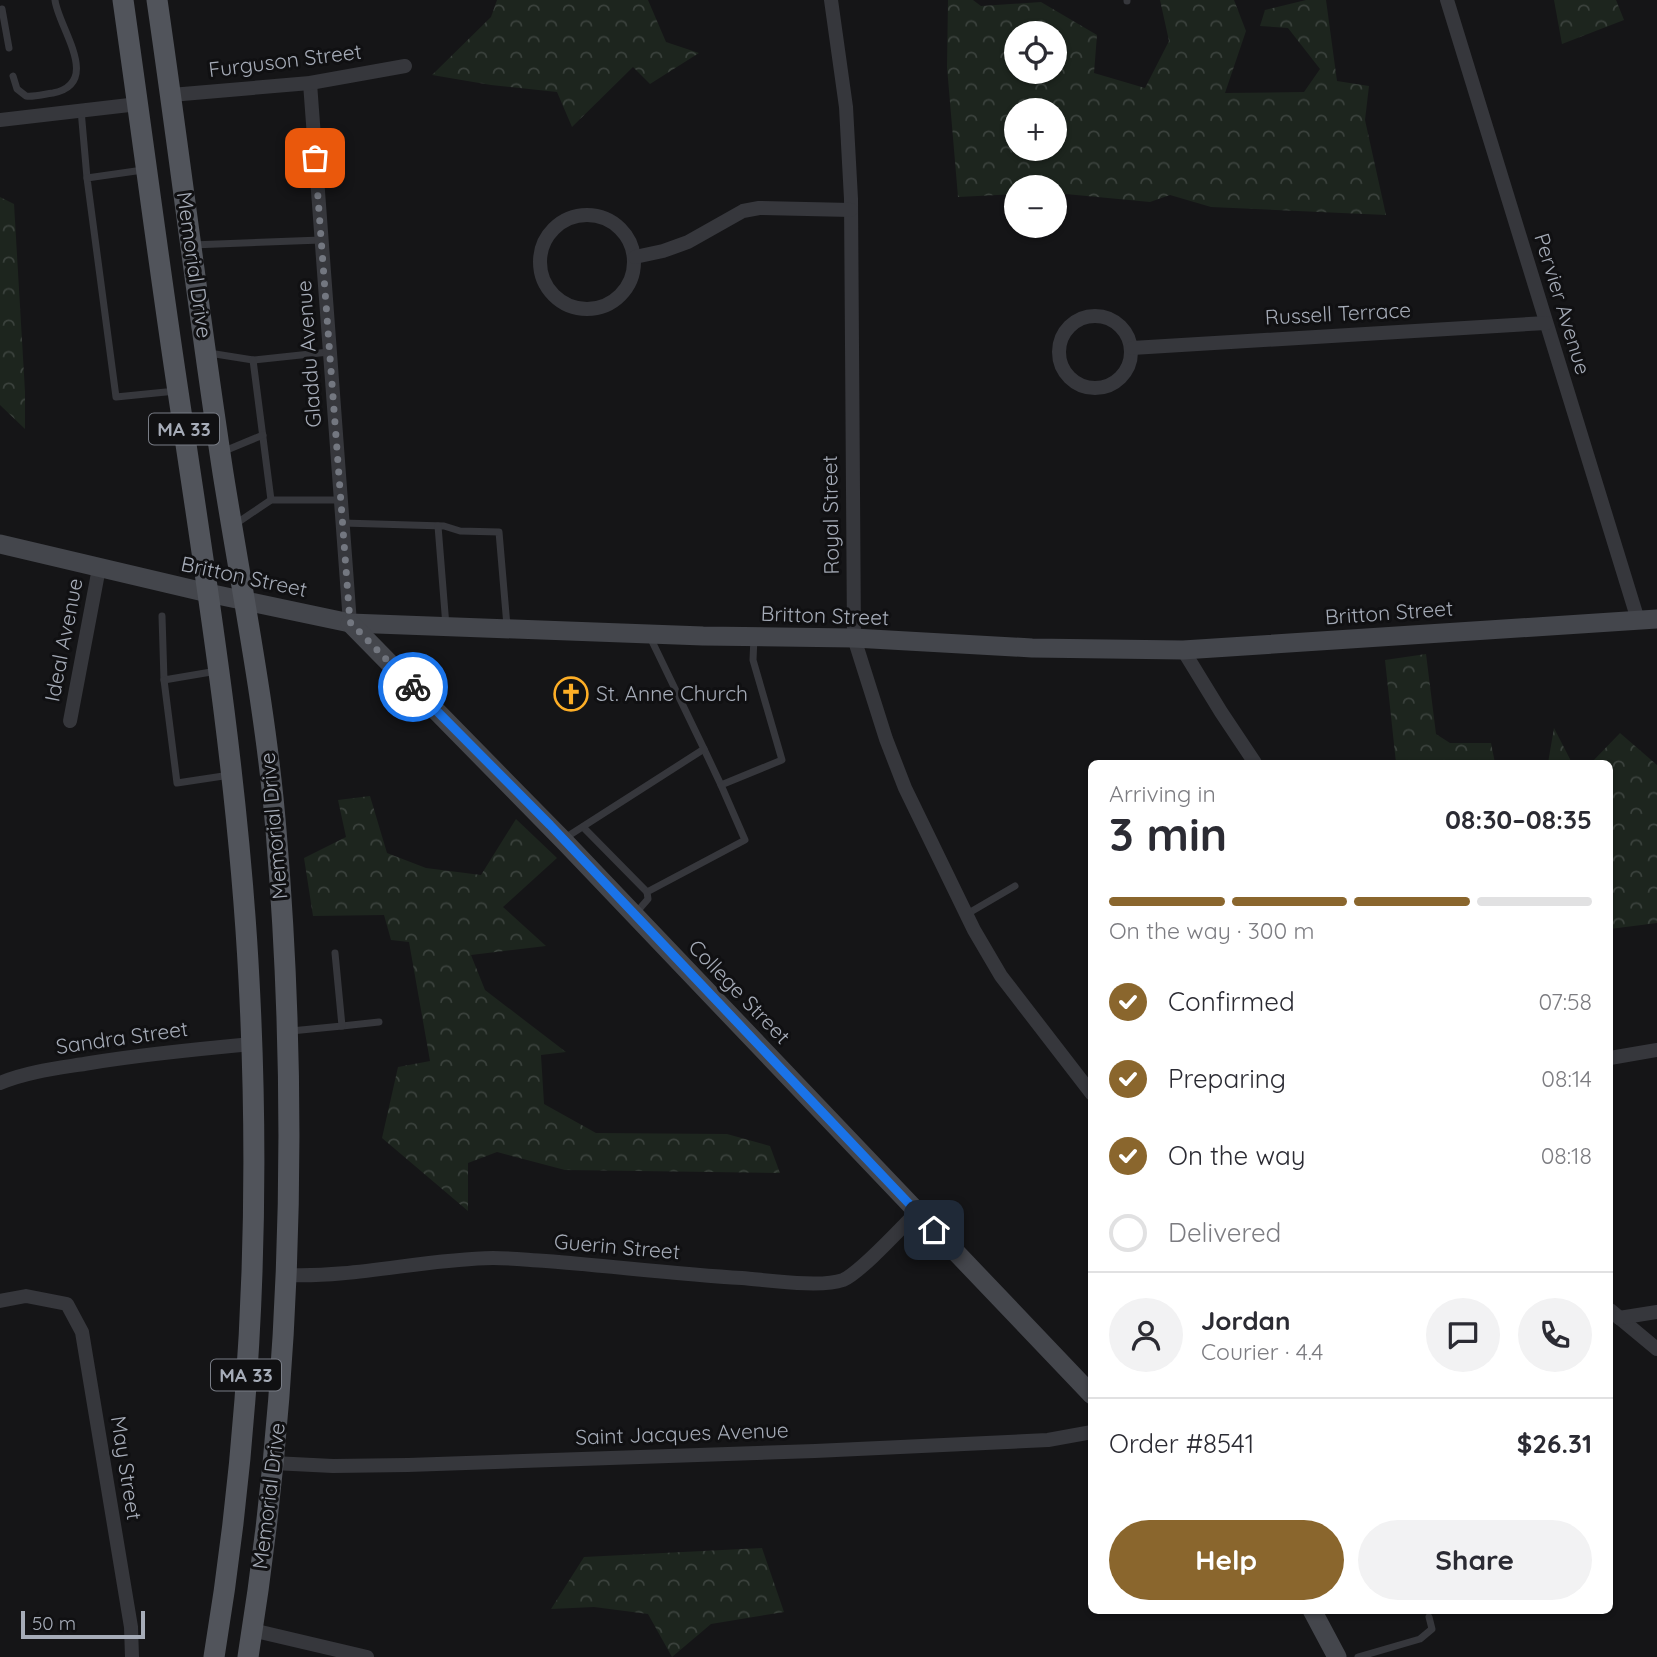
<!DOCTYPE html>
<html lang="en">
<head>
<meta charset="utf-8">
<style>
	body { margin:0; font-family:Quicksand,sans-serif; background:#f2f2f3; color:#2b2b33; height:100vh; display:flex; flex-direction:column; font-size:26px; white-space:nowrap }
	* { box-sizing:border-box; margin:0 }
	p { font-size:23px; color:#7c7c81 }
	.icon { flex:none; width:38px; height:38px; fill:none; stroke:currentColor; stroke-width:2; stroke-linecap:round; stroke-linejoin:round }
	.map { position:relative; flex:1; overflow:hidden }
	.panel { position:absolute; left:1088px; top:760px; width:525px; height:854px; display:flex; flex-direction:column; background:#fff; border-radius:10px; box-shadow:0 2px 5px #0004 }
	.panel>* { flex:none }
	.buttons { position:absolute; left:1004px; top:21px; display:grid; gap:14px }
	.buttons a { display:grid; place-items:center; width:63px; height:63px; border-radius:50%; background:#fff; box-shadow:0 2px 5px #0004; font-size:35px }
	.scale { position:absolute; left:21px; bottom:18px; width:124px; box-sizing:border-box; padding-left:7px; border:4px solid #a6acb8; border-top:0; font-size:19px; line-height:24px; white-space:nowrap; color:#a6acb8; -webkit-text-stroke:5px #101012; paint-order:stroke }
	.pin { position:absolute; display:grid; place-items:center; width:60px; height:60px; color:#fff; margin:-30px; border-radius:14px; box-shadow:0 4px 10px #0006 }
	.courier { position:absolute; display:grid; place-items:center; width:70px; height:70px; margin:-35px; border:5px solid #1a73e8; border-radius:50%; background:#fff; color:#222; box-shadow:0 2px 9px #0007 }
	.overview em { font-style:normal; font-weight:800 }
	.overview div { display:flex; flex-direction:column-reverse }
	.overview { display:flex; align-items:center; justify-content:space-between; height:119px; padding:0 21px }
	h1 { font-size:46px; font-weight:800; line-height:52px }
	.bar { display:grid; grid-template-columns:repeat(4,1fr); gap:10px 7px; align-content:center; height:84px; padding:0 21px }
	.bar i { height:9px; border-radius:5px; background:#e1e1e2 }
	.bar .selected { background:#8a662d }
	.bar p { grid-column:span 4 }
	.line { display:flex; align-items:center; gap:18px; padding:0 21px; border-top:2px solid #e1e1e2 }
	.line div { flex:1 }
	.round { display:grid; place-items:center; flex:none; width:74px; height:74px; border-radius:37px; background:#f2f2f3 }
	ol { padding:0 21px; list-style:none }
	li { display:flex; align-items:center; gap:21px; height:77px }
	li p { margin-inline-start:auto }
	li .icon { padding:7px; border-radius:50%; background:#8a662d; color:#fff; stroke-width:4 }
	li:last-child { color:#7c7c81 }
	li i { width:38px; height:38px; border:4px solid #e1e1e2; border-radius:50% }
	.action { display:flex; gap:14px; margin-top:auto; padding:14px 21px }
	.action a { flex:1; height:80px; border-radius:42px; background:#8a662d; color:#fff; font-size:28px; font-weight:800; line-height:80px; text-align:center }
	.action a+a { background:#f2f2f3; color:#2b2b33 }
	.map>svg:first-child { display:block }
	.forest { fill:url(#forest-crowns); fill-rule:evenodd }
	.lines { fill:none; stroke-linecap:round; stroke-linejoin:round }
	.lane { stroke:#36373c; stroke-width:7 }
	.street { stroke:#36373c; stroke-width:14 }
	.secondary { stroke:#44464c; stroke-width:19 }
	.primary { stroke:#51545b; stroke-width:21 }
	.done { stroke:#737780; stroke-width:7; stroke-dasharray:0 12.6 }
	.route { stroke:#1a73e8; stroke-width:9 }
	.labels { text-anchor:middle; stroke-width:6; stroke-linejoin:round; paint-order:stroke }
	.shield { fill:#101012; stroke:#797d86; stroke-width:2 }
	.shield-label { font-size:19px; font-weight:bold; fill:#a6acb8 }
	.street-label { font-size:21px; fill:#a6acb8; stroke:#101012 }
	.poi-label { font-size:21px; fill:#a6acb8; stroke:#101012; text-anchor:start }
</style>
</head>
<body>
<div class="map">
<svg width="1657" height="1657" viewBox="0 0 1657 1657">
	<defs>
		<pattern id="forest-crowns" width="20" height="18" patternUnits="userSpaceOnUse" patternTransform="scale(1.75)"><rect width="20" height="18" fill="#1d251e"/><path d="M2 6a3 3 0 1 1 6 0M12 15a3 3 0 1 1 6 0" fill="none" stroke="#3b423d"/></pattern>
	</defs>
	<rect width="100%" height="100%" fill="#151517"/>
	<g class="forest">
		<polygon points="497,0 648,0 666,42 699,53 650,84 633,67 572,127 557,92 491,85 432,75 491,17"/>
		<path d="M948 0H973L981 6 1041 2 1097 35 1094 73 1145 88 1169 41 1160 0H1234L1246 31 1225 93 1304 92 1320 69 1288 28 1260 26 1265 10 1306 0H1326L1337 81 1369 86 1365 120 1386 215 1211 207 1170 195 1150 202 1055 193V187H1017V194L958 197 947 67ZM1017 33H1055V72H1017ZM1017 110H1055V149H1017Z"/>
		<polygon points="1554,0 1616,0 1624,20 1562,44"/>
		<polygon points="0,197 14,204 25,392 25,429 0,405"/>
		<polygon points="1426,654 1436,734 1450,743 1491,743 1495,763 1396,763 1385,660"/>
		<polygon points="1554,728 1572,763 1548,763"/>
		<polygon points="1620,733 1657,765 1657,923 1610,929 1610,763 1591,763"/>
		<polygon points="370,796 387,853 426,868 481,875 516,819 557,858 503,907 546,946 471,955 485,990 566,1052 541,1055 544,1104 596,1133 727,1134 770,1146 780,1173 565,1170 497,1152 468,1163 468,1211 382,1138 398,1067 430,1061 409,942 391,940 384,915 313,916 304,858 346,837 338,800"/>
		<polygon points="762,1548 784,1612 711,1624 672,1657 648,1614 594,1607 551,1609 584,1557"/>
	</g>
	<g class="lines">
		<g class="lane">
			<polyline points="1127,0 1127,1"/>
			<polyline points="2,9 9,48"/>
			<path d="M13 76 17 89 26 96C35 97 44 94 53 93 103 83 58 27 55 0"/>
			<polyline points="81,110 87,178"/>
			<polyline points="143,170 87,178 116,397 176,391"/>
			<polyline points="192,245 321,240"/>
			<polyline points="209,353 253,360 329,352"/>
			<polyline points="253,360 271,500"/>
			<polyline points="222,452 263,435"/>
			<polyline points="343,523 444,526 460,531 499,532 507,626"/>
			<polyline points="234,525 271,500 341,500"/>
			<polyline points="438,526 446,626"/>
			<polyline points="162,616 164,680 217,671"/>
			<polyline points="164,680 177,783 230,775"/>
			<polyline points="704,749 721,785"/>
			<polyline points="583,827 647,892"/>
			<polyline points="565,838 704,749 650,637"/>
			<polyline points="635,914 648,899 647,892 745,840 721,785 782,760 753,660 754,637"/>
			<polyline points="967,914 1015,886"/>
			<polyline points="342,1026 379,1022"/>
			<polyline points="291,1031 342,1026 335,953"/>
			<polyline points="1358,1657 1420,1639 1432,1629 1429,1617"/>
		</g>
		<g class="street">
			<polyline points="831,0 846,107 851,199 854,638 886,739 905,788 974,930 1001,976 1092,1094"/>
			<polyline points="1447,0 1638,620"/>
			<polyline points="310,83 350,623"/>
			<polyline points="171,95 310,83 405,66"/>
			<polyline points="0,120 138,104"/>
			<circle cx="587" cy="262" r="47"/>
			<polyline points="635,257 663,251 688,242 743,211 759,208 851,210"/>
			<circle cx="1095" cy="352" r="36"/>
			<polyline points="1132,348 1546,323"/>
			<polyline points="1183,650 1221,712 1255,763"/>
			<polyline points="70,721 99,568"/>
			<polyline points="1610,1058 1657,1050"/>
			<path d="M0 1083C29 1071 60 1068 90 1063 144 1054 198 1049 252 1044"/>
			<path d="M286 1275C355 1278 424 1259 493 1258 510 1258 528 1260 546 1261 611 1266 676 1274 742 1278 768 1280 820 1288 843 1280 860 1273 902 1227 917 1212"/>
			<polyline points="0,1301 26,1296 67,1304 82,1332 131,1627 132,1657"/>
			<polyline points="1610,1310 1657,1349"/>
			<polyline points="1619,1318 1657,1312"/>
			<polyline points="273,1463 333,1466 408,1465 815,1451 1048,1440 1092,1432"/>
			<polyline points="252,1630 367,1657"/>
		</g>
		<g class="secondary">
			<polyline points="0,544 208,593 350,623 703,636 854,638 1032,648 1183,650 1657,619"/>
			<polyline points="350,623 565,842 1092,1395"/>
			<polyline points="1312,1610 1337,1657"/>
		</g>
		<g class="primary">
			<path d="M123 0C142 133 159 266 179 398 208 591 239 785 249 980 261 1205 251 1435 214 1657"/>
			<path d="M157 0C180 158 199 316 223 473 242 592 266 710 276 830 299 1105 292 1384 248 1657"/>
		</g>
	</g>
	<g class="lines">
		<polyline class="done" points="315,158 350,622 413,687"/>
		<polyline class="route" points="413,687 550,825 934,1230"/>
	</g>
	<defs>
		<symbol id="church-ring" viewBox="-11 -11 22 22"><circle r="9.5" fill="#101012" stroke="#fdae26" stroke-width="1.5"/><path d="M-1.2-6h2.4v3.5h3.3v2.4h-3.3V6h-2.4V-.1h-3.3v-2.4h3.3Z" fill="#fdae26"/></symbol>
	</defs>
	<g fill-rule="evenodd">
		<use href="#church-ring" x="552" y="675" width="38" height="38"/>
	</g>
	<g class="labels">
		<g class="shield">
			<rect x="149" y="413.5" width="70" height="31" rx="5"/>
			<rect x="211" y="1359.5" width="70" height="31" rx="5"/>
		</g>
		<g class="shield-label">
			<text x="184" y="436">MA 33</text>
			<text x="246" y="1382">MA 33</text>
		</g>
		<g class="street-label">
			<text transform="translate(285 61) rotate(-7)" y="7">Furguson Street</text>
			<text transform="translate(194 265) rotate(82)" y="7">Memorial Drive</text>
			<text transform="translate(1562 304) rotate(73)" y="7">Pervier Avenue</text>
			<text transform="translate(1338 314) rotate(-3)" y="7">Russell Terrace</text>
			<text transform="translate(309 354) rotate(-94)" y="7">Gladdu Avenue</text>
			<text transform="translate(831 515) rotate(-91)" y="7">Royal Street</text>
			<text transform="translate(244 577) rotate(12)" y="7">Britton Street</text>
			<text transform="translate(1389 613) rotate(-4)" y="7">Britton Street</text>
			<text transform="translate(825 616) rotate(2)" y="7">Britton Street</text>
			<text transform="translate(64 640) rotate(-79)" y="7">Ideal Avenue</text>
			<text transform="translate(274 826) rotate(-95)" y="7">Memorial Drive</text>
			<text transform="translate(739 992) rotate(46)" y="7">College Street</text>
			<text transform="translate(122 1038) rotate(-8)" y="7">Sandra Street</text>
			<text transform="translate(617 1247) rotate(5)" y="7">Guerin Street</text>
			<text transform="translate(682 1434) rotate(-2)" y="7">Saint Jacques Avenue</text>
			<text transform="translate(126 1468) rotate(81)" y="7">May Street</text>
			<text transform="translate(269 1496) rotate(-83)" y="7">Memorial Drive</text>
		</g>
		<g class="poi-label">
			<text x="596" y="701">St. Anne Church</text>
		</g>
	</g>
</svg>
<div class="buttons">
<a><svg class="icon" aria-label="locate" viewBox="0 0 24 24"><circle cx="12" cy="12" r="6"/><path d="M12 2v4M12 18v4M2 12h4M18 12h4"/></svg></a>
<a>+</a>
<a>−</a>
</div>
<div class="scale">50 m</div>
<div class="pin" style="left:315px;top:158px;background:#ea580c"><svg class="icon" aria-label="bag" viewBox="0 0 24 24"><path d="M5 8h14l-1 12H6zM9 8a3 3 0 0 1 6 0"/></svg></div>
<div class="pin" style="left:934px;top:1230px;background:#1f2937"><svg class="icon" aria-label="home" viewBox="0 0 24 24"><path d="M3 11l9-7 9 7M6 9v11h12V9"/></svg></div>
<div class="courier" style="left:413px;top:687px"><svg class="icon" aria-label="bike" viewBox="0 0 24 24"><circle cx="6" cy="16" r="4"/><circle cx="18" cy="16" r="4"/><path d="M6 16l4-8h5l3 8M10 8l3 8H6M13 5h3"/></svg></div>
<section class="panel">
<div class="overview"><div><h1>3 min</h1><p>Arriving in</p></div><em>08:30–08:35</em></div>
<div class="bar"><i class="selected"></i><i class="selected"></i><i class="selected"></i><i></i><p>On the way · 300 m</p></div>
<ol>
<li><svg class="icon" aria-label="check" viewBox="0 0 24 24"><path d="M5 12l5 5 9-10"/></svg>Confirmed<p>07:58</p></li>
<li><svg class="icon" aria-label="check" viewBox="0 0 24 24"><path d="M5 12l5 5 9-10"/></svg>Preparing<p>08:14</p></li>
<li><svg class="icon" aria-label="check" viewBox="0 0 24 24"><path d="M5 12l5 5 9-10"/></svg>On the way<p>08:18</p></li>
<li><i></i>Delivered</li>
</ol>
<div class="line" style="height:126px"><a class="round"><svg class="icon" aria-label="person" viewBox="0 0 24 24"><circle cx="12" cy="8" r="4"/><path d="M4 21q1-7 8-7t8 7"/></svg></a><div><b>Jordan</b><p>Courier · 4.4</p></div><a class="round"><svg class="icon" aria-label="chat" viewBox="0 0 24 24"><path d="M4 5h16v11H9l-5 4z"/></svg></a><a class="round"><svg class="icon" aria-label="phone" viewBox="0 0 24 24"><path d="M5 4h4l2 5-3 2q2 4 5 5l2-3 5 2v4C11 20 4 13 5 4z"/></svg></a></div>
<div class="line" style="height:91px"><div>Order #8541</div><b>$26.31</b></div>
<div class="action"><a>Help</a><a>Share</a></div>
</section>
</div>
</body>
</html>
